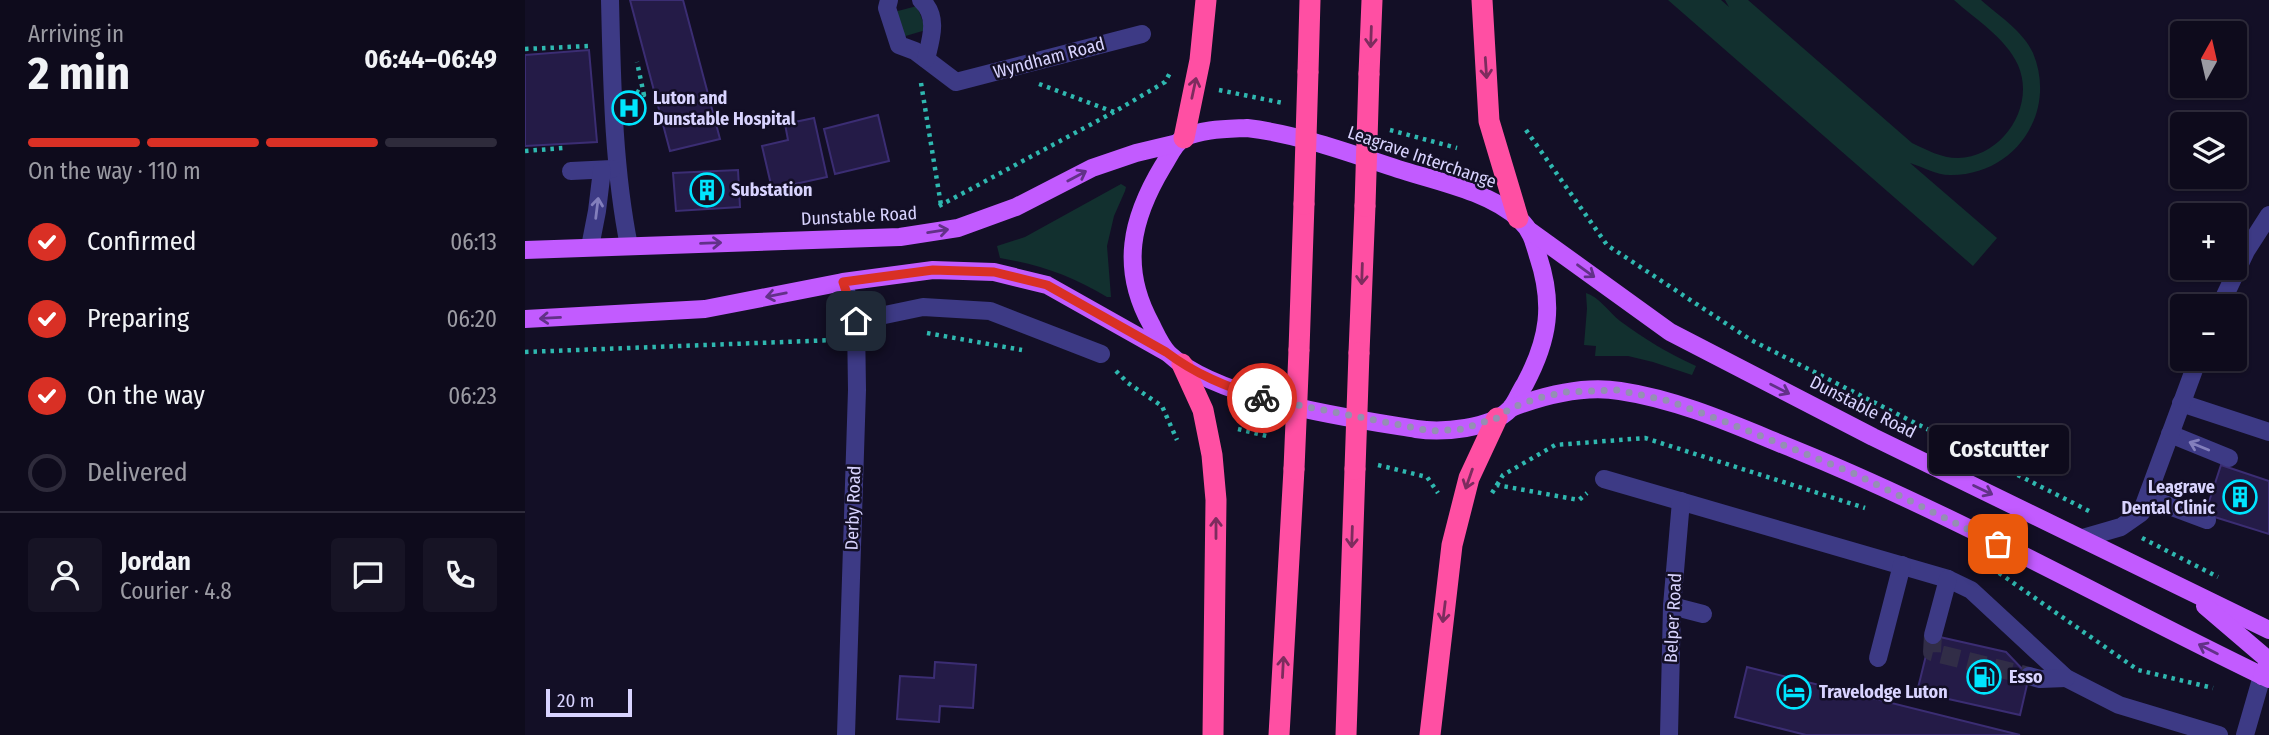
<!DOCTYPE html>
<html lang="en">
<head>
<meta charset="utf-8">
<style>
	body { margin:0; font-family:"Fira Sans Condensed",sans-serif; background:#171425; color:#f1f3f6; height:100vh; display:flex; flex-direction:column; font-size:26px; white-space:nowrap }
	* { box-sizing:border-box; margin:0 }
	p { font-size:23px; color:#9b9ba3 }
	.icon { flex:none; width:38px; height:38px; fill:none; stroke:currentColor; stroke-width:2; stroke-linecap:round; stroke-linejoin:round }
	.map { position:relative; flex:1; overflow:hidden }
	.drawer { display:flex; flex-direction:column; background:#0e0b1c; width:525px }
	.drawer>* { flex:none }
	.needle { width:46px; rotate:8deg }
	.fabs { position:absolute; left:1645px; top:21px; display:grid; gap:14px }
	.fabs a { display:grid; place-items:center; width:77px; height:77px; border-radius:7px; background:#0e0b1c; box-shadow:0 2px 5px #0004,0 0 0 2px #2e2b3b; font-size:35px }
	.scale { position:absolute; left:21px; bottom:18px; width:86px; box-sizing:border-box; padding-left:7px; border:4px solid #d9d4ff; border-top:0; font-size:19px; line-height:24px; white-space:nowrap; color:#d9d4ff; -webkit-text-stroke:5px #130f26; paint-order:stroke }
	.pin { position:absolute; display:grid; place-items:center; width:60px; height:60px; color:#fff; margin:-30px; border-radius:14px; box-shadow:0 4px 10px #0006 }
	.courier { position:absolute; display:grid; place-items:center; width:70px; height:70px; margin:-35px; border:5px solid #d93025; border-radius:50%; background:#fff; color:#222; box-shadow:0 2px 9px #0007 }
	.bubble { position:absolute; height:49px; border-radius:7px; background:#0e0b1c; box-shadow:0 2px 5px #0004,0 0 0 2px #2e2b3b; font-size:23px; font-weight:700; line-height:49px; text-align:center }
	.summary em { font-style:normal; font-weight:700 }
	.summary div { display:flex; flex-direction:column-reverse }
	.summary { display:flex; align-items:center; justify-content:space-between; height:119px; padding:0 28px }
	h1 { font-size:46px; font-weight:700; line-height:52px }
	.bar { display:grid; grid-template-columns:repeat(4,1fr); gap:10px 7px; align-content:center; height:84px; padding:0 28px }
	.bar i { height:9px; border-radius:5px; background:#2e2b3b }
	.bar .active { background:#d93025 }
	.bar p { grid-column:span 4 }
	.line { display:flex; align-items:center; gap:18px; padding:0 28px; border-top:2px solid #2e2b3b }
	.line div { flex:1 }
	.round { display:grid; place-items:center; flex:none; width:74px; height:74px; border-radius:7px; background:#171425 }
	ol { padding:0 28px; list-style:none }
	li { display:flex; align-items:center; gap:21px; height:77px }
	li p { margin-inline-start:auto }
	li .icon { padding:7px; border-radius:50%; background:#d93025; color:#fff; stroke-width:4 }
	li:last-child { color:#9b9ba3 }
	li i { width:38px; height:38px; border:4px solid #2e2b3b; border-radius:50% }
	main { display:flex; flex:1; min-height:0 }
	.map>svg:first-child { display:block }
	.green { fill:#12302f }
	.building { fill:#241b47; stroke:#3b2d73; stroke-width:2 }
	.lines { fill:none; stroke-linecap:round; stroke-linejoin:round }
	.minor-tunnel { stroke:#312d47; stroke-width:18; stroke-dasharray:18 9; stroke-linecap:butt }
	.path { stroke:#2fb8b0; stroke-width:4.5; stroke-dasharray:3.5 5; stroke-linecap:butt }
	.minor { stroke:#3d3a85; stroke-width:18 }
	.major { stroke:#c25bff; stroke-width:18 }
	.highway { stroke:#ff4fa3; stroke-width:21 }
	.highway-bridge { stroke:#ff4fa3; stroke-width:21 }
	.oneway { stroke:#7d2c5e }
	.oneway2 { stroke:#623188 }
	.oneway3 { stroke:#837fbc }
	.done { stroke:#948fb3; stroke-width:7; stroke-dasharray:0 12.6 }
	.route { stroke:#d93025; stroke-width:9 }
	.labels { text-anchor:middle; stroke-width:5; stroke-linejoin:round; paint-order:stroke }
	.street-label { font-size:18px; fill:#d9d4ff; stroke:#130f26 }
	.poi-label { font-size:18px; font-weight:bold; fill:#d9d4ff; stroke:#130f26; text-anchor:start }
</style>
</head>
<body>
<main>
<section class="drawer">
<div class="summary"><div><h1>2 min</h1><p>Arriving in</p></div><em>06:44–06:49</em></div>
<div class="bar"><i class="active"></i><i class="active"></i><i class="active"></i><i></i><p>On the way · 110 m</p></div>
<ol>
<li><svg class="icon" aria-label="check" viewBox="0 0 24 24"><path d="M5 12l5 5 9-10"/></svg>Confirmed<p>06:13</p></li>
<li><svg class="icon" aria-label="check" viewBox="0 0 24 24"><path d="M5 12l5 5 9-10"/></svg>Preparing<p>06:20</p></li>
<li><svg class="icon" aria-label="check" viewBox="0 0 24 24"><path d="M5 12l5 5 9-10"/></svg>On the way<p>06:23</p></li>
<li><i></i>Delivered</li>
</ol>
<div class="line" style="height:126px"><a class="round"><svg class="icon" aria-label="person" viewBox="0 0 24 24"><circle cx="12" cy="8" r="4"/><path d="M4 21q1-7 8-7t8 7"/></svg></a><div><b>Jordan</b><p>Courier · 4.8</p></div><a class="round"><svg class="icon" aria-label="chat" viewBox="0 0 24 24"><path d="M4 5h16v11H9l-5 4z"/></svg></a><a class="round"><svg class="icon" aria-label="phone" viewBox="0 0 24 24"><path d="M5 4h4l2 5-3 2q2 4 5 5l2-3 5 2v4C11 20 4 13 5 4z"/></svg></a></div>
</section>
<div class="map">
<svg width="1744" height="735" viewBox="0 0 1744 735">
	<rect width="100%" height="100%" fill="#130f26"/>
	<g class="green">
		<path d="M1143 0H1196L1204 7 1200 0H1223L1387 143C1402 150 1416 158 1433 158 1478 157 1511 106 1493 65 1481 38 1450 19 1429 0H1456C1474 16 1498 31 1508 53 1533 113 1489 176 1425 175 1411 175 1398 167 1385 163L1472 238 1448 266Z"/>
		<polygon points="392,6 401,30 377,37 369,12"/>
		<path d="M596 184 601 187 600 191 589 216 582 246 586 297H582C547 276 516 265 475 258L472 246 500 237Z"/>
		<path d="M1061 293C1074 297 1084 312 1095 321 1118 338 1144 354 1171 366L1167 375 1128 362 1103 356H1070L1071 346 1059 345 1062 309Z"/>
	</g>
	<g class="building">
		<polygon points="105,0 158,0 195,139 145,151"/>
		<polygon points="64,50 72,142 0,146 0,55"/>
		<polygon points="353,115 364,161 310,174 299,129"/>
		<polygon points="289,118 302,177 247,189 237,146 263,140 260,124"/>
		<polygon points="213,170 215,207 151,211 148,173"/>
		<polygon points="1696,465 1744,481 1744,534 1680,514"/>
		<polygon points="1406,635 1481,652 1504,676 1495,715 1392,692"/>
		<polygon points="410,662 451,665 448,708 415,706 414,722 372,719 375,676 409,678"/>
		<polygon points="1222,667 1495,735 1281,735 1210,717"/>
	</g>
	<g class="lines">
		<polyline class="minor-tunnel" points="1408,635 1407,652 1504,676"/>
		<g class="path">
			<polyline points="0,49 64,46"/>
			<polyline points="396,83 416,205"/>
			<polyline points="514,84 589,112 640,82 646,71"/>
			<polyline points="694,90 758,103"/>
			<polyline points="111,91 119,95 112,62"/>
			<polyline points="865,130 932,148"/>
			<polyline points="1001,130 1082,245 1226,340 1564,511"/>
			<polyline points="0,151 38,148"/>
			<polyline points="414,206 589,112"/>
			<polyline points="402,333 497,350"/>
			<polyline points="0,352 310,340"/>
			<polyline points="591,371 603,383 637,406 652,440"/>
			<polyline points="713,429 746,437"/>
			<polyline points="853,465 902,477 913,493"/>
			<polyline points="972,485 978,475 1030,445 1120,438 1340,508"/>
			<polyline points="967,493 972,485 1054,500 1062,493"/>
			<polyline points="1617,538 1693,577"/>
			<polyline points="1467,568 1613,670 1688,688"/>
		</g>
		<g class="minor">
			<path d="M85 0C87 81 88 166 104 246"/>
			<polyline points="364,0 362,8 374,45 390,51 431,82 617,34"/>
			<path d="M396 0C414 16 406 39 401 59"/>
			<polyline points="46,171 87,169"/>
			<polyline points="65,247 72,211 77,170"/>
			<polyline points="318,282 331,321 332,390 321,735"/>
			<polyline points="1695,306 1721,251 1744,215"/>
			<polyline points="331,321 398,307 465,311 576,354"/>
			<polyline points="1656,403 1744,432"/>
			<polyline points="1645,434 1704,458"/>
			<polyline points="1079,479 1423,579 1446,590 1541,678 1594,705 1694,735"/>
			<polyline points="1623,498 1682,520"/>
			<polyline points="1558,538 1596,527 1616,513 1673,359"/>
			<polyline points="1147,606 1178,614"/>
			<polyline points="1408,635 1423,579"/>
			<polyline points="1353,658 1377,565"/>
			<polyline points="1504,676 1515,679 1541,678"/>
			<polyline points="1144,735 1147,606 1156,501"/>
			<polyline points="1720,735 1737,676"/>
		</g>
		<g class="major">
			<path d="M722 128C773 134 824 153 873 169 911 181 966 192 995 220 1006 230 1009 242 1013 256 1029 304 1024 339 1000 384 995 391 991 403 985 409 966 429 917 433 891 429 824 418 693 400 644 354 636 346 631 334 626 324 595 268 606 219 638 166 644 157 650 142 659 138 675 129 703 129 722 128Z"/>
			<polyline points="1005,231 1145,332 1348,437 1744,630"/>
			<polyline points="0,250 375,237 433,228 491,207 567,168 611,153 653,143"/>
			<polyline points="0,319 180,309 318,282 408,270 469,272 522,285 641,352"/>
			<path d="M986 408C1020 395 1058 385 1095 391 1156 400 1214 427 1271 450 1433 516 1586 603 1744 679"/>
			<polyline points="1680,606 1742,659 1743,663 1737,676"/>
		</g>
		<g class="highway">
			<polyline points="957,0 964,121 993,218"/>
			<polyline points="783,72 785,0"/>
			<polyline points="844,74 847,0"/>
			<polyline points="659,138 675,60 681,0"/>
			<polyline points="774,350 779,204"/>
			<polyline points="834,353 840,206"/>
			<polyline points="657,364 678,410 687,455 691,500 688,735"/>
			<polyline points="754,735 769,469"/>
			<polyline points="821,735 830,469"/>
			<polyline points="905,735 927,545 944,478 972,418"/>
		</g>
		<g class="highway-bridge">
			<polyline points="779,204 783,72"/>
			<polyline points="840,206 844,74"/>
			<polyline points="769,469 774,350"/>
			<polyline points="830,469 834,353"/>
		</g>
	</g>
	<defs><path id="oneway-shaft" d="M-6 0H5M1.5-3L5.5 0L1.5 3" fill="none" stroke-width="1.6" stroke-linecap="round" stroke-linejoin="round" transform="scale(1.75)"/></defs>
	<g class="oneway">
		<use href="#oneway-shaft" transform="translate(846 37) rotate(92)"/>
		<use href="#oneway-shaft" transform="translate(961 68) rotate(86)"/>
		<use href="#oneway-shaft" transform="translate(669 88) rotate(-78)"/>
		<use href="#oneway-shaft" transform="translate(837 274) rotate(92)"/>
		<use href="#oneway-shaft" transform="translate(944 479) rotate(109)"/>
		<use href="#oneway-shaft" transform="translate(691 528) rotate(-90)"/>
		<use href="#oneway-shaft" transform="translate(827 537) rotate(92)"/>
		<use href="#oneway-shaft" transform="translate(919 612) rotate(97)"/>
		<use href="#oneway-shaft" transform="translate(758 667) rotate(-87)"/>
	</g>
	<g class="oneway2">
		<use href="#oneway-shaft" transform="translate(552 176) rotate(-28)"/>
		<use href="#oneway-shaft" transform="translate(413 231) rotate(-9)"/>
		<use href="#oneway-shaft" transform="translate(186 243) rotate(-2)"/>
		<use href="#oneway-shaft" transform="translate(1061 271) rotate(36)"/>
		<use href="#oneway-shaft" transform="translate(251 295) rotate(169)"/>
		<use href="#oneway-shaft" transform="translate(25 318) rotate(177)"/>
		<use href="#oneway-shaft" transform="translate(1255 389) rotate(27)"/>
		<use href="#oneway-shaft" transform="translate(1458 490) rotate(26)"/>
		<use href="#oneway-shaft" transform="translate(1683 649) rotate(-153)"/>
	</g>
	<g class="oneway3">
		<use href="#oneway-shaft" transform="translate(72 208) rotate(-83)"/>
		<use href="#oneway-shaft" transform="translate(1674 446) rotate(-158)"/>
	</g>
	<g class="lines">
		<polyline class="done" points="737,398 906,431 938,429 955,423 972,418 986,408 1013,398 1041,392 1093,390 1144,401 1206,424 1328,473 1473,544"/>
		<path class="route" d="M331 321 318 282 408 270 469 272 522 285 641 352C670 374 702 387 737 398"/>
	</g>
	<defs>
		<symbol id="hospital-ring" viewBox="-11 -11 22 22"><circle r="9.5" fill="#130f26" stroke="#00e5ff" stroke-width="1.5"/><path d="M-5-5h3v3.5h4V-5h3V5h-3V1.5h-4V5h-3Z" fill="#00e5ff"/></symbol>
		<symbol id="building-ring" viewBox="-11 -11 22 22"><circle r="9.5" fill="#130f26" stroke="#00e5ff" stroke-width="1.5"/><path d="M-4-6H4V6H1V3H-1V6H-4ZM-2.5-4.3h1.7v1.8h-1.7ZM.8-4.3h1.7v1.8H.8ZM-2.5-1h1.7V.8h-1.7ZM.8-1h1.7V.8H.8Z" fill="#00e5ff"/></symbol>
		<symbol id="fuel-ring" viewBox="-11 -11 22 22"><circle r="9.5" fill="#130f26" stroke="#00e5ff" stroke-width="1.5"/><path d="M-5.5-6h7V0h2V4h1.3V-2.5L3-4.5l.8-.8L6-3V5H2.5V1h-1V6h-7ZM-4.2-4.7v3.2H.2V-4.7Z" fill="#00e5ff"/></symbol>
		<symbol id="hotel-ring" viewBox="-11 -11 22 22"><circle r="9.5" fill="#130f26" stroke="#00e5ff" stroke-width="1.5"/><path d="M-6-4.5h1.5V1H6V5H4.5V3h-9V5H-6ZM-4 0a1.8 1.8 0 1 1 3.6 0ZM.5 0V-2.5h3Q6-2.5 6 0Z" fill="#00e5ff"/></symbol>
	</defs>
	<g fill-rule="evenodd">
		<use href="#hospital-ring" x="85" y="89" width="38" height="38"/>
		<use href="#building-ring" x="163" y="171" width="38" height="38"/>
		<use href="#building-ring" x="1696" y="478" width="38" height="38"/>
		<use href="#fuel-ring" x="1440" y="658" width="38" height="38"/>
		<use href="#hotel-ring" x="1250" y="673" width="38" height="38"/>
	</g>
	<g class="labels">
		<g class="street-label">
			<text transform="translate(524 58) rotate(-15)" y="6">Wyndham Road</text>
			<text transform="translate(897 157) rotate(19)" y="6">Leagrave Interchange</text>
			<text transform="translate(334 216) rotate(-3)" y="6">Dunstable Road</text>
			<text transform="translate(1338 407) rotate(27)" y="6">Dunstable Road</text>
			<text transform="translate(328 508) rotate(-88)" y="6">Derby Road</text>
			<text transform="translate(1148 618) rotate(-87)" y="6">Belper Road</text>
		</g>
		<g class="poi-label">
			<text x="128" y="104">Luton and<tspan x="128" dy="21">Dunstable Hospital</tspan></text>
			<text x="206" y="196">Substation</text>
			<text x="1690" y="493" text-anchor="end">Leagrave<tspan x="1690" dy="21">Dental Clinic</tspan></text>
			<text x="1484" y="683">Esso</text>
			<text x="1294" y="698">Travelodge Luton</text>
		</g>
	</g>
</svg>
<div class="fabs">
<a><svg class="needle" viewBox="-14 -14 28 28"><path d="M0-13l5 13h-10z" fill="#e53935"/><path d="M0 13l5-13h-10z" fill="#9b9ba3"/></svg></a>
<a><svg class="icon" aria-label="layers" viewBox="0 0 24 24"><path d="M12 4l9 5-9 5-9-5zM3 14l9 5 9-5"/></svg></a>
<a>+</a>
<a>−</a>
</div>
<div class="scale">20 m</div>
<div class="pin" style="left:1473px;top:544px;background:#ea580c"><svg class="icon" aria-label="bag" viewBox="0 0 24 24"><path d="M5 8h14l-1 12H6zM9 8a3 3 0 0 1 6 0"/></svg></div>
<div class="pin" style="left:331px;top:321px;background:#1f2937"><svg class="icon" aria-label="home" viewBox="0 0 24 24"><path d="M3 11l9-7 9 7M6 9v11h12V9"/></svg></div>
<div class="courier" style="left:737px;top:398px"><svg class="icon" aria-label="bike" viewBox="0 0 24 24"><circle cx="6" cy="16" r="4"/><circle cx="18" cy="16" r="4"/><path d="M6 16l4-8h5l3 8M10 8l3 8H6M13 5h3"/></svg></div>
<div class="bubble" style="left:1404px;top:425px;width:140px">Costcutter</div>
</div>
</main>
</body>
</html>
